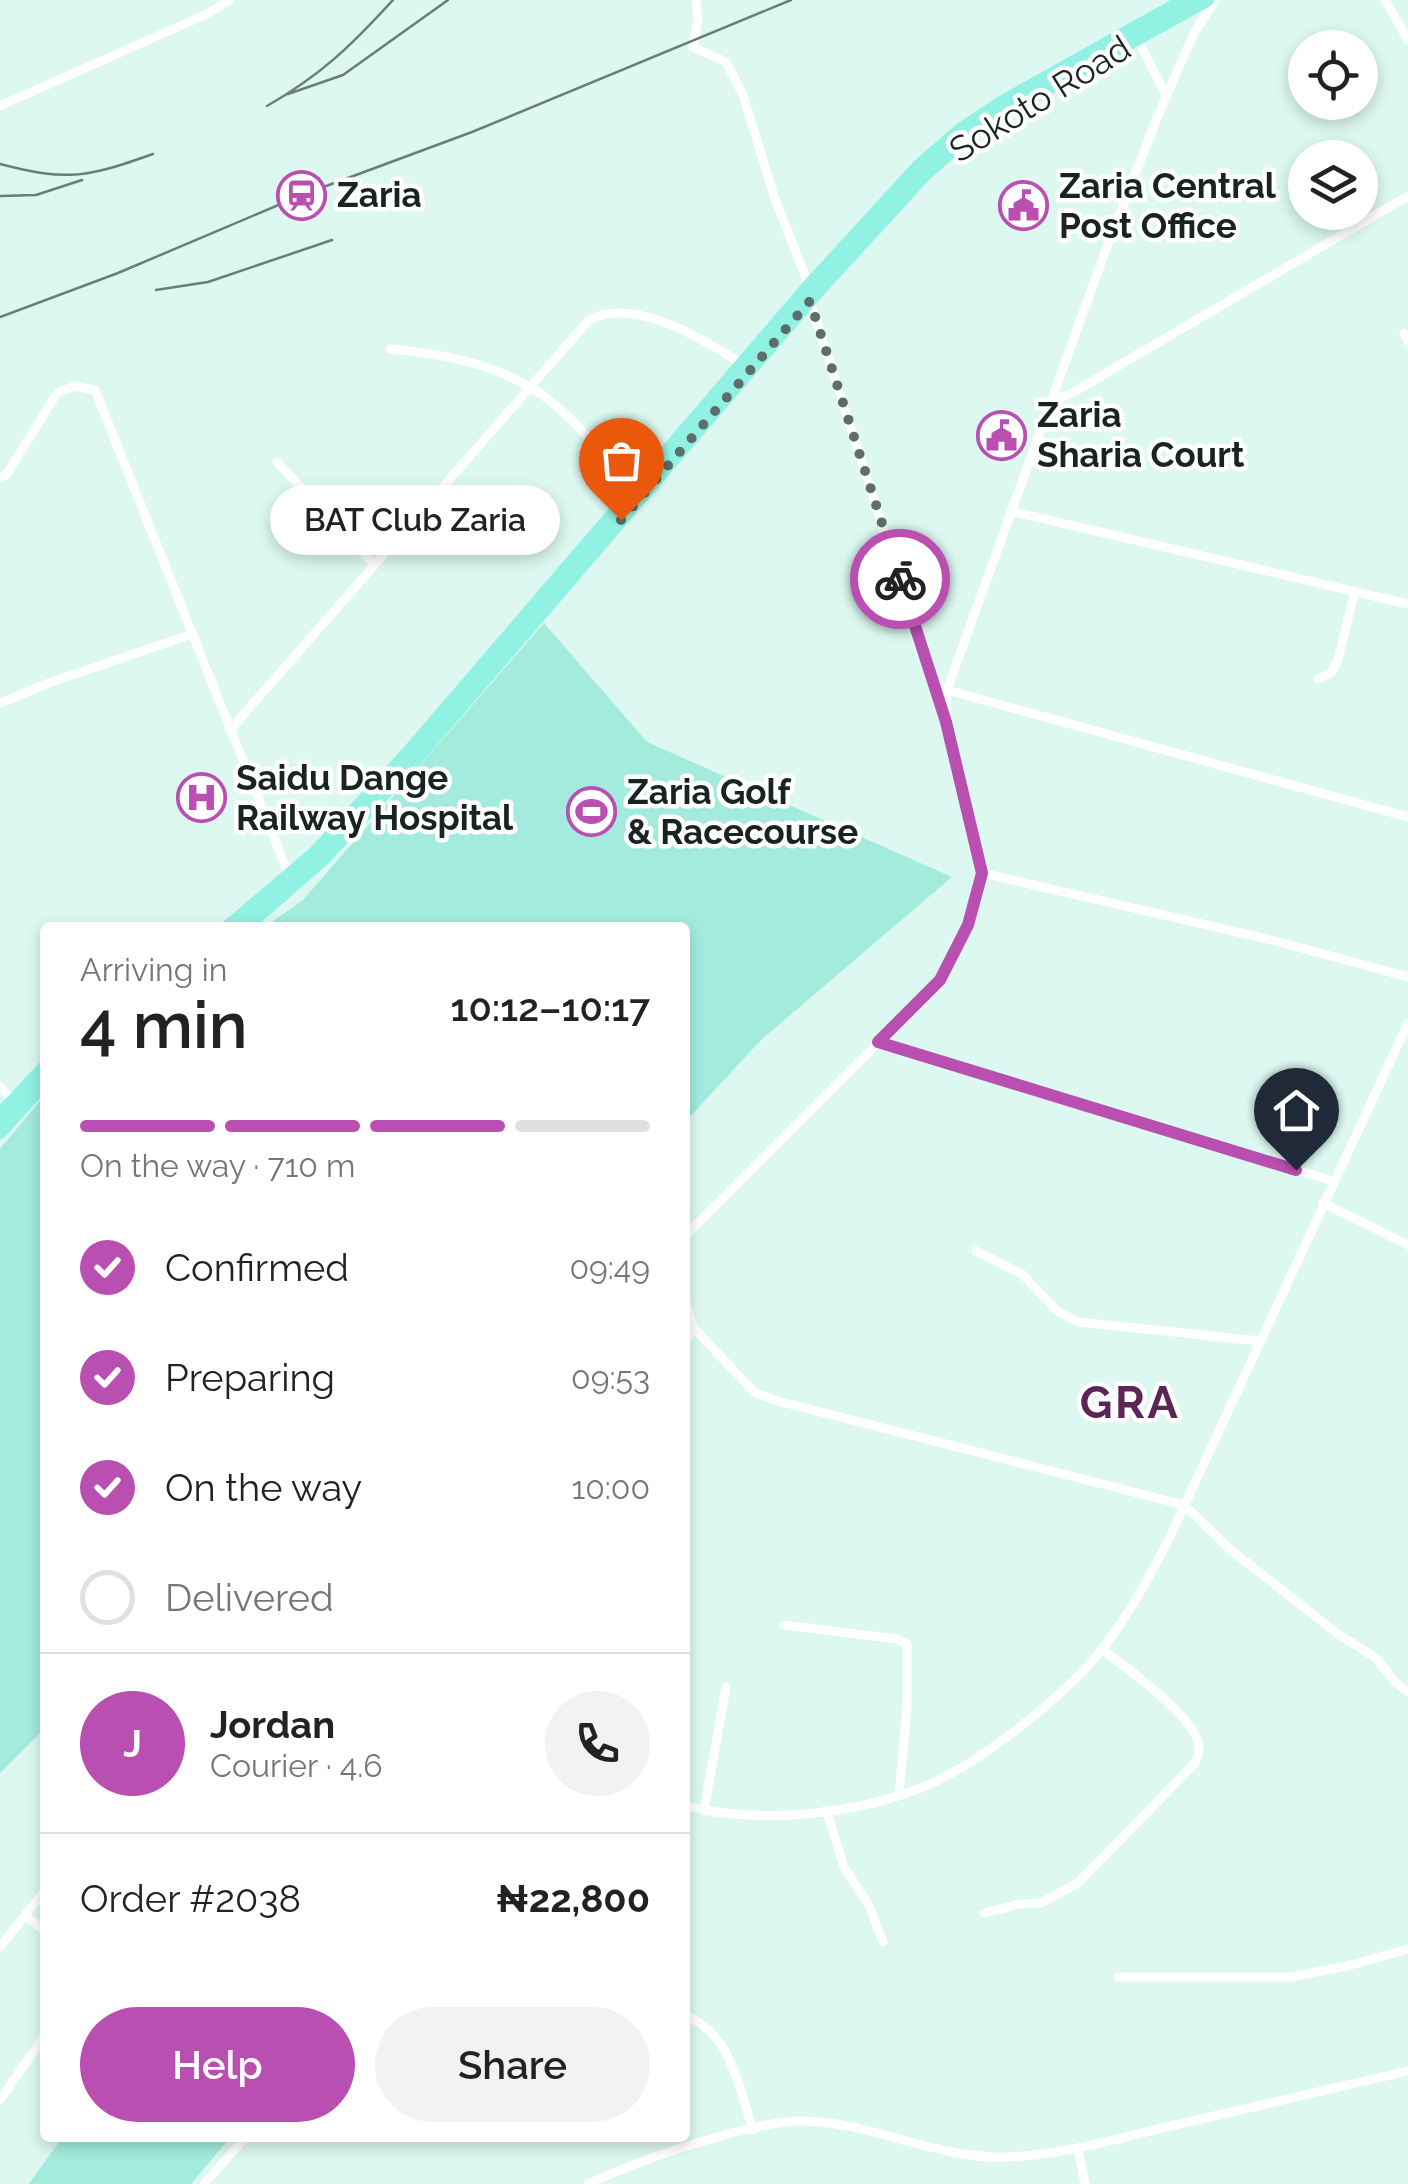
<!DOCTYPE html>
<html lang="en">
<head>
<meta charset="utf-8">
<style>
	body { margin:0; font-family:Raleway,sans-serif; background:#f2f2f2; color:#222; height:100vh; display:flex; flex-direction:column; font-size:38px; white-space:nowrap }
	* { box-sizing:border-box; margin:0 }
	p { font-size:32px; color:#767676 }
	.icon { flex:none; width:55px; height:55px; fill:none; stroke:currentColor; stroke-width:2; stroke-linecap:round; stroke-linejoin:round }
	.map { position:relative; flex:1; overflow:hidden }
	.panel { position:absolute; left:40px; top:922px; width:650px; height:1220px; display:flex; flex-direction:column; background:#fff; border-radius:10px; box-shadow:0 5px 15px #0003 }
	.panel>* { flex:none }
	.fabs { position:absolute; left:1288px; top:30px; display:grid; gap:20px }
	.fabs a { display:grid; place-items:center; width:90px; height:90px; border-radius:50%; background:#fff; box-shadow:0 5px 15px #0003; font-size:50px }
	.pin { position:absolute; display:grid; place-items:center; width:85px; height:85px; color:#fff; margin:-102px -42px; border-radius:50% 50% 50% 0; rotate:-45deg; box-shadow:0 0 10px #0007 }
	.pin .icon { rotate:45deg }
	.courier { position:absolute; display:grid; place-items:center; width:100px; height:100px; margin:-50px; border:8px solid #b94fb1; border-radius:50%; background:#fff; color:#222; box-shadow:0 2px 12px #0007 }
	.bubble { position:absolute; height:70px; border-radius:35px; background:#fff; box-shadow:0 5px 15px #0003; font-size:32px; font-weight:600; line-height:70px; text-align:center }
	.summary em { font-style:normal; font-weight:600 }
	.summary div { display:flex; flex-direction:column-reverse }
	.summary { display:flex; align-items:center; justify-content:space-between; height:170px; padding:0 40px }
	h1 { font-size:65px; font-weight:600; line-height:75px }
	.bar { display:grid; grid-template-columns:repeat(4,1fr); gap:15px 10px; align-content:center; height:120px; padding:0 40px }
	.bar i { height:12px; border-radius:8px; background:#e0e0e0 }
	.bar .active { background:#b94fb1 }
	.bar p { grid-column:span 4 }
	.line { display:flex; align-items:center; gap:25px; padding:0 40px; border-top:2px solid #e0e0e0 }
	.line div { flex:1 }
	.round { display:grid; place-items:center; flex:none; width:105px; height:105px; border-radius:52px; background:#f2f2f2 }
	ol { padding:0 40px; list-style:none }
	li { display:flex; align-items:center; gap:30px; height:110px }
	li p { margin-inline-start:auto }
	li .icon { padding:10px; border-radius:50%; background:#b94fb1; color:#fff; stroke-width:4 }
	li:last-child { color:#767676 }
	li i { width:55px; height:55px; border:5px solid #e0e0e0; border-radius:50% }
	.primary-button { display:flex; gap:20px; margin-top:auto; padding:20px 40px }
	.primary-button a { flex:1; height:115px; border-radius:60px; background:#b94fb1; color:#fff; font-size:40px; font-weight:600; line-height:115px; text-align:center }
	.primary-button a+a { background:#f2f2f2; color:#222 }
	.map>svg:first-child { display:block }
	.green { fill:#a3ecdd }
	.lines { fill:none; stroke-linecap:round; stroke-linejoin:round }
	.minor { stroke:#fff; stroke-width:9 }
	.primary { stroke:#91f2e3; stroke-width:14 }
	.rail { stroke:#6c7d79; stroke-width:2.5 }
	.done { stroke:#5d6e6a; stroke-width:10; stroke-dasharray:0 18 }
	.route { stroke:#b94fb1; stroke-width:12 }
	.labels { text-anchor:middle; stroke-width:9; stroke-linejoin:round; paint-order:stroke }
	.street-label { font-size:35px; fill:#192321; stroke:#fefefe }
	.poi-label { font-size:35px; font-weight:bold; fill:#192321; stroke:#fefefe; text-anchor:start }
	.district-label { font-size:45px; font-weight:bold; letter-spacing:2.5px; fill:#592655; stroke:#fefefe }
</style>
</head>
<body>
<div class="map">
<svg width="1408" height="2184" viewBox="0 0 1408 2184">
	<rect width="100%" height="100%" fill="#dcf8f1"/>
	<g class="green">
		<polygon points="544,623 647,742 952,877 762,1039 685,1122 685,928 263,928 303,900"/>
		<polygon points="45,1095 45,1728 0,1773 0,1149"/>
		<polygon points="62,2138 230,2138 191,2184 29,2184"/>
	</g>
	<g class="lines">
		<g class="minor">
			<polyline points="696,0 698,19 693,47 726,62 743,95 774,196 809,286"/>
			<polyline points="1385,0 1408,40"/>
			<polyline points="1137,38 1166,95"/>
			<polyline points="0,106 207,14 230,0"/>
			<polyline points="1404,333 1408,341"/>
			<path d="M390 349C445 354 504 365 549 400 580 425 607 459 634 489"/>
			<polyline points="1050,402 1072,393 1408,196"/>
			<polyline points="277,462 375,565"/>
			<polyline points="0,478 7,474 57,393 75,386 95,390 290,878"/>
			<polyline points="1010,511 1408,604"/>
			<polyline points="1318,679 1331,673 1337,663 1355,591"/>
			<polyline points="947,690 1408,817"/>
			<polyline points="0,703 46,684 192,634"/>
			<polyline points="946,714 947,690 1106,249 1157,118 1194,33 1215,0"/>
			<path d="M230 730 589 320C633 296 704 339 742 364"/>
			<polyline points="982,873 1272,940 1408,977"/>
			<polyline points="877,1042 1333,1181"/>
			<polyline points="0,1087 12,1100"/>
			<polyline points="1323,1203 1408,1245"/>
			<polyline points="685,1236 940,981 969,925 982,873 945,721 810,301"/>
			<polyline points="976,1251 1022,1274 1057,1311 1078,1322 1260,1341"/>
			<polyline points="685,1299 693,1327 754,1392 774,1400 1184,1505 1232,1551 1338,1634 1376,1658 1396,1683 1408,1692"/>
			<polyline points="685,1343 693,1327"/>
			<polyline points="784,1625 897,1639 907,1644 907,1708 899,1794"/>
			<path d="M685 1806C760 1824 852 1816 925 1786 980 1764 1067 1694 1104 1647 1129 1614 1148 1579 1167 1543L1408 1023"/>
			<polyline points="704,1810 726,1687"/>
			<polyline points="826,1810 844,1867 869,1905 883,1942"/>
			<path d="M984 1913 1020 1904 1041 1903 1078 1883 1195 1763C1197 1758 1200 1754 1199 1748 1198 1717 1125 1668 1102 1649"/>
			<polyline points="25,1915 45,1931"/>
			<polyline points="0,1947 45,1890"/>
			<polyline points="1118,1977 1292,1977 1347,1966 1408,1949"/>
			<path d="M685 2015C732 2035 738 2085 753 2130"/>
			<polyline points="0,2100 45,2035"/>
			<polyline points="1078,2148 1085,2184"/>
			<polyline points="204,2184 245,2138"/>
			<path d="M588 2184C634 2162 756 2119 806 2121 874 2123 938 2160 1007 2157 1063 2155 1118 2138 1171 2126 1250 2108 1329 2090 1408 2071"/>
		</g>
		<g class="primary">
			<polyline points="227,928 315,853 408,753 809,286 919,166 963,128 1001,103 1185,0"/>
			<polyline points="244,928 322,860 415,760 816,293 926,173 969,136 1007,111 1207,0"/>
			<polyline points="0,1115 45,1067"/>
			<polyline points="0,1132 45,1082"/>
		</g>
		<g class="rail">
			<polyline points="288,94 343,75 448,0"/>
			<path d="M267 106C321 75 351 46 393 0"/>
			<path d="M0 164C68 182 88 177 153 154"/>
			<polyline points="0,196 36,195 82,180"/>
			<polyline points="156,290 208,282 332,240"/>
			<polyline points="0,317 118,273 302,195 472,132 791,0"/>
		</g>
	</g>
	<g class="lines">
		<polyline class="done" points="621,520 810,301 900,579"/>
		<polyline class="route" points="900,579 946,722 982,873 968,925 940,980 878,1042 1296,1170"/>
	</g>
	<defs>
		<symbol id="station-ring" viewBox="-11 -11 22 22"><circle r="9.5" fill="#fefefe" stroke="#b94fb1" stroke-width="1.5"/><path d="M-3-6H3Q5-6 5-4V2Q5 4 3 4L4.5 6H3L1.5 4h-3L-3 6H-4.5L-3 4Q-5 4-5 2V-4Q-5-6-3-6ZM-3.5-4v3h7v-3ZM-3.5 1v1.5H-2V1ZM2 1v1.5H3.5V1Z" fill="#b94fb1"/></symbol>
		<symbol id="civic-ring" viewBox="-11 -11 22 22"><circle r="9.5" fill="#fefefe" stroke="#b94fb1" stroke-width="1.5"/><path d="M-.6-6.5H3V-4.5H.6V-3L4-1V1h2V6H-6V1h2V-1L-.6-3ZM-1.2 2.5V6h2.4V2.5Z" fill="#b94fb1"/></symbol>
		<symbol id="hospital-ring" viewBox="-11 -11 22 22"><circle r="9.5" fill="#fefefe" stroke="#b94fb1" stroke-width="1.5"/><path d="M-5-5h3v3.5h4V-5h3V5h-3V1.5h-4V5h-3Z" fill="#b94fb1"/></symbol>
		<symbol id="stadium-ring" viewBox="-11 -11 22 22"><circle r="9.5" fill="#fefefe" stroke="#b94fb1" stroke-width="1.5"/><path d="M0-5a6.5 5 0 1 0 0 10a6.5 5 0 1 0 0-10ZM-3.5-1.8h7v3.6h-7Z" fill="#b94fb1"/></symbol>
	</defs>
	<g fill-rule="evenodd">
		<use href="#station-ring" x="274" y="168" width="55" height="55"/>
		<use href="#civic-ring" x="996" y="178" width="55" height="55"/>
		<use href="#civic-ring" x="974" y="408" width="55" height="55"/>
		<use href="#hospital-ring" x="174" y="770" width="55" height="55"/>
		<use href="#stadium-ring" x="564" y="784" width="55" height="55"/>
	</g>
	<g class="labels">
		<g class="street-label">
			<text transform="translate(1040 99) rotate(-32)" y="12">Sokoto Road</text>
		</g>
		<g class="poi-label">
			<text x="1059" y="198">Zaria Central<tspan x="1059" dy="40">Post Office</tspan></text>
			<text x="337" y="207">Zaria</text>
			<text x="1037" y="427">Zaria<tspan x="1037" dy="40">Sharia Court</tspan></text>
			<text x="236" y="790">Saidu Dange<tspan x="236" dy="40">Railway Hospital</tspan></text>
			<text x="627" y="804">Zaria Golf<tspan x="627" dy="40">&amp; Racecourse</tspan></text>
		</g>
		<g class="district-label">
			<text x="1130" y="1418">GRA</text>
		</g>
	</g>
</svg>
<div class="fabs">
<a><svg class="icon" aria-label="locate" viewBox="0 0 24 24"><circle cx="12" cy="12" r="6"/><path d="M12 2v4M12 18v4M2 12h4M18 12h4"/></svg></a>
<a><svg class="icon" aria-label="layers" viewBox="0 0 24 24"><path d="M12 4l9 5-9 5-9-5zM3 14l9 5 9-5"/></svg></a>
</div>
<div class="pin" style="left:621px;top:520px;background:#ea580c"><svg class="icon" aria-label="bag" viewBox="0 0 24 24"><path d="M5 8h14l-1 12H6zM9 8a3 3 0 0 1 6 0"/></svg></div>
<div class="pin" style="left:1296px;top:1170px;background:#1f2937"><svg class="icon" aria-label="home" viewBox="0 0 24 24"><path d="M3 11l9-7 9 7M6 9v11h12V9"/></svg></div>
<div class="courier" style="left:900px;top:579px"><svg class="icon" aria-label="bike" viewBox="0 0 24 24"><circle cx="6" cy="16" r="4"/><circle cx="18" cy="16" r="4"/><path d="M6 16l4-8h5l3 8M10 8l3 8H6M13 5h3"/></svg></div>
<div class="bubble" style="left:270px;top:485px;width:290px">BAT Club Zaria</div>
<section class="panel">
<div class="summary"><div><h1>4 min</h1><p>Arriving in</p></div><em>10:12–10:17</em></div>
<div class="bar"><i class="active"></i><i class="active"></i><i class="active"></i><i></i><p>On the way · 710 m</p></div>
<ol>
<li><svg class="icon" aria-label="check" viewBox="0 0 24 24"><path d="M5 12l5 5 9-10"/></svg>Confirmed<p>09:49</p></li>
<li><svg class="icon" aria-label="check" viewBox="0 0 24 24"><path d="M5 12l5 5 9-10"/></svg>Preparing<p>09:53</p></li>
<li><svg class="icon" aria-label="check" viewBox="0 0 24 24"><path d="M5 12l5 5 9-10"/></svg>On the way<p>10:00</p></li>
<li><i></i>Delivered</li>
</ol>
<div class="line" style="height:180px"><b class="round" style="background:#b94fb1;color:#fff">J</b><div><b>Jordan</b><p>Courier · 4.6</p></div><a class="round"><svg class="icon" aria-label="phone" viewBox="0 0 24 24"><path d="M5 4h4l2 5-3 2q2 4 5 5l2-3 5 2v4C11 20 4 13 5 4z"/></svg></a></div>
<div class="line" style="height:130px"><div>Order #2038</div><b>₦22,800</b></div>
<div class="primary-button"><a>Help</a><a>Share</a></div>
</section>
</div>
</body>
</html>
